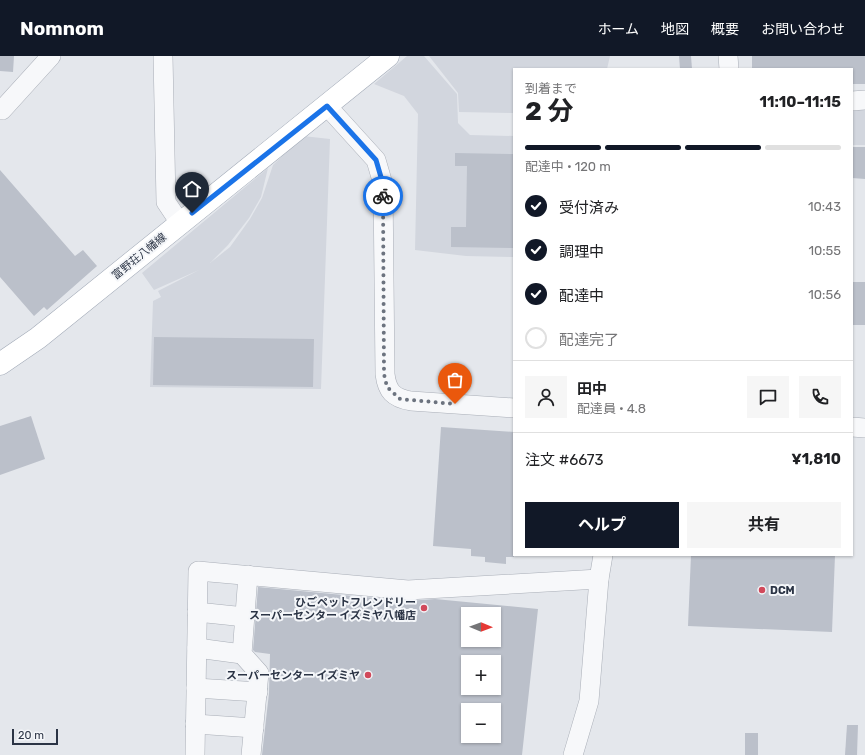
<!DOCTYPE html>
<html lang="ja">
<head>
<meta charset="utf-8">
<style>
	body { margin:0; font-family:Rubik,"Noto Sans JP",sans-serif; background:#f6f6f6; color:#202124; height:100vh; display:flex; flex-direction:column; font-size:15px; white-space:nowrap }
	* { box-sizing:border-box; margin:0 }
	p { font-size:13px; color:#757577 }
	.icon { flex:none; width:22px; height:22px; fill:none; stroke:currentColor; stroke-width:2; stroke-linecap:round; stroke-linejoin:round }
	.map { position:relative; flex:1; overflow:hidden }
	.sheet { position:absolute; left:513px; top:12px; width:340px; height:488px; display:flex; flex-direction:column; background:#fff; border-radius:0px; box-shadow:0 1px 3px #0004 }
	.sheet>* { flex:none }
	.needle { width:26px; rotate:91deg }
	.fabs { position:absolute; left:461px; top:551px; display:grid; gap:8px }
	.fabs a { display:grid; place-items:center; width:40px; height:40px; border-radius:0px; background:#fff; box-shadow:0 1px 3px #0004; font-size:20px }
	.scale { position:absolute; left:12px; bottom:10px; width:46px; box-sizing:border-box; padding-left:4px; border:2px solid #2b3445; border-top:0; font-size:11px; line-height:14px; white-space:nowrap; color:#2b3445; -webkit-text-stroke:3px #f4f6f9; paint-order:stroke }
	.pin { position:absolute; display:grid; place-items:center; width:34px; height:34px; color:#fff; margin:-41px -17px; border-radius:50% 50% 50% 0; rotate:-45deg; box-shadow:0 0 4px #0007 }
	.pin .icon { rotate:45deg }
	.courier { position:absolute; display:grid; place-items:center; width:40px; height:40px; margin:-20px; border:3px solid #1a73e8; border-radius:50%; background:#fff; color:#222; box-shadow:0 1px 5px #0007 }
	.summary em { font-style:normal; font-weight:700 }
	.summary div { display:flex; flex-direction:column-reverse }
	.summary { display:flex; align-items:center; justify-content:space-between; height:68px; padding:0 12px }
	h1 { font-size:26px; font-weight:700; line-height:30px }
	.bar { display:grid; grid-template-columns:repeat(4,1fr); gap:6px 4px; align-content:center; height:48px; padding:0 12px }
	.bar i { height:5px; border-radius:3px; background:#e0e0e0 }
	.bar .current { background:#111827 }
	.bar p { grid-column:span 4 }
	.line { display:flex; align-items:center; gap:10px; padding:0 12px; border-top:1px solid #e0e0e0 }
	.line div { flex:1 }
	.round { display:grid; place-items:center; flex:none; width:42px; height:42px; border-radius:0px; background:#f6f6f6 }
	ol { padding:0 12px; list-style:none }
	li { display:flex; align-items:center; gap:12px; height:44px }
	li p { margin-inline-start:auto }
	li .icon { padding:4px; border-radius:50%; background:#111827; color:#fff; stroke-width:4 }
	li:last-child { color:#757577 }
	li i { width:22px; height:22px; border:2px solid #e0e0e0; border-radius:50% }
	.primary-button { display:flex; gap:8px; margin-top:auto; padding:8px 12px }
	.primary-button a { flex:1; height:46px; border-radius:0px; background:#111827; color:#fff; font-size:16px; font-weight:700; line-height:46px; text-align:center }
	.primary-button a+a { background:#f6f6f6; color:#202124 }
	header { display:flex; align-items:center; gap:24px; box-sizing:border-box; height:56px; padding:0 20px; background:#111827; color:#fff }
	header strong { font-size:19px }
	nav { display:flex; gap:22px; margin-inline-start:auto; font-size:14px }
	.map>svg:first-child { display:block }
	.built { fill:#d2d6de }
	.building { fill:#bbc0ca; fill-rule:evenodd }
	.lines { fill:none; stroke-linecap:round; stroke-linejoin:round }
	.minor-casing { stroke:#a9aeb7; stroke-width:20 }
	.major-casing { stroke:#a3abb8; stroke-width:23 }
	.minor { stroke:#f7f8fa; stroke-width:19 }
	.major { stroke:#fff; stroke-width:22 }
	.done { stroke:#6c737f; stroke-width:4; stroke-dasharray:0 7.2 }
	.route { stroke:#1a73e8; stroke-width:5 }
	.poi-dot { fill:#d1495b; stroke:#f4f6f9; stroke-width:1.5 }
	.labels { text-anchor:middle; stroke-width:4; stroke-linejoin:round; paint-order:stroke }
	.street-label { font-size:11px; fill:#2b3445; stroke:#f4f6f9 }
	.poi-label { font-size:11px; font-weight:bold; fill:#2b3445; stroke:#f4f6f9; text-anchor:end }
</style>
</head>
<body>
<header>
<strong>Nomnom</strong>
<nav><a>ホーム</a><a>地図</a><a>概要</a><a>お問い合わせ</a></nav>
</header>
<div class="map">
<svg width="865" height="699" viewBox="0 0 865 699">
	<rect width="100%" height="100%" fill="#e4e7ec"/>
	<g class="built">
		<polygon points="407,0 424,0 457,38 458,67 470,79 514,80 514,201 466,200 415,194 418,58 404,40 374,28"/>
		<polygon points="429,0 610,0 607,13 514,13 514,57 459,56 458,37"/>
		<rect x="852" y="54" width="13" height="35"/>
		<polygon points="303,80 330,83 321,333 150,331 153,245 161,241 158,235 199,214 154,234 142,217 268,112 261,141 249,162 228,189 210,207 230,191 250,163 262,142 273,109"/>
	</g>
	<g class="building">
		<polygon points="0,0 14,0 13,16 0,15"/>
		<polygon points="679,0 691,0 692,13 680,13"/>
		<polygon points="752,0 865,0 865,28 852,28 852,13 752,13"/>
		<polygon points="852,91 865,91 865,123 852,122"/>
		<polygon points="455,97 514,98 514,192 451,191 451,171 466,171 467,110 455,110"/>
		<polygon points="0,114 75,200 83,194 97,210 47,254 44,251 34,260 0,221"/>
		<rect x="852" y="226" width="13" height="43"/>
		<polygon points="154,281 314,283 313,331 153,329"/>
		<polygon points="31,360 45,403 0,419 0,370"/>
		<polygon points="441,371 514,376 514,501 506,501 506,508 485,506 485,501 471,500 471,493 433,490"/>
		<polygon points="691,499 835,499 832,576 688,570"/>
		<path d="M258 531 407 545 435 543 538 553 522 699H262L269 637 270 598 255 596 253 594ZM468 558H494V584H468ZM468 606H494V632H468ZM468 654H494V680H468Z"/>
		<polygon points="847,669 858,669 857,699 845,699"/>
		<rect x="745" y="677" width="13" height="22"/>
	</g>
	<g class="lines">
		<defs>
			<g id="minor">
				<polyline points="163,0 166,146 180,167"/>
				<polyline points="728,0 729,13"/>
				<polyline points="852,45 865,44"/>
				<path d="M327 50 376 104 383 128 385 318C387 335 393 342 411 345L514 352"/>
				<polyline points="0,54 2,54 51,0"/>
				<polyline points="852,371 865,372"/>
				<polyline points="248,519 242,598 259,617 251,699"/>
				<polyline points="197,556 245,561"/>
				<polyline points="197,592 242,598"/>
				<polyline points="196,632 258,636"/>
				<polyline points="195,668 254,672"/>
				<polyline points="195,699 198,515 408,534 599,523"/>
				<polyline points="573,699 589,645 599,523 603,499"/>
			</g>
			<polyline id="major" points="0,308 38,282 388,0"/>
		</defs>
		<use href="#minor" class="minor-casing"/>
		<use href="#major" class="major-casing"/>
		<use href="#minor" class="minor"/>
		<use href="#major" class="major"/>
	</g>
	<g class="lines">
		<polyline class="done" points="383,140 384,318 387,331 400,343 455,348"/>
		<polyline class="route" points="192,157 327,50 376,104 383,128 383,140"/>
	</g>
	<g class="poi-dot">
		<circle cx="762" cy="534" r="4"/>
		<circle cx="424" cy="552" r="4"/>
		<circle cx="368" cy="619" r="4"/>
	</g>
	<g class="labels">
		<g class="street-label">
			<text transform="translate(139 200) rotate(-39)" y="4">富野荘八幡線</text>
		</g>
		<g class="poi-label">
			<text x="770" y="538" text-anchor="start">DCM</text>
			<text x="416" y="550">ひごペットフレンドリー<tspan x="416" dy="13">スーパーセンター イズミヤ八幡店</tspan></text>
			<text x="360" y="623">スーパーセンター イズミヤ</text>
		</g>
	</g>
</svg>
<div class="fabs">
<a><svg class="needle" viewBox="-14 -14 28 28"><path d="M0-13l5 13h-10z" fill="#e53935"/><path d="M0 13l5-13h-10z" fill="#757577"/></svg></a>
<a>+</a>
<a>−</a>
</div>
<div class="scale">20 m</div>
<div class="pin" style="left:455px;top:348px;background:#ea580c"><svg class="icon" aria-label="bag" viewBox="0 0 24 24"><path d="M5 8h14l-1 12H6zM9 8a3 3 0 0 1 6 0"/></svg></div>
<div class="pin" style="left:192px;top:157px;background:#1f2937"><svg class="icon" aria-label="home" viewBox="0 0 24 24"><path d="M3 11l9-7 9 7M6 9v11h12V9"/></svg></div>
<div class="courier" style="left:383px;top:140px"><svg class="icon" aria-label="bike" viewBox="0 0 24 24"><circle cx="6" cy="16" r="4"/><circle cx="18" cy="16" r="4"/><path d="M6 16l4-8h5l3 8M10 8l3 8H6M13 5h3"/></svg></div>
<section class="sheet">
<div class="summary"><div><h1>2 分</h1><p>到着まで</p></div><em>11:10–11:15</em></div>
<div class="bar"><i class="current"></i><i class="current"></i><i class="current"></i><i></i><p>配達中 · 120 m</p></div>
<ol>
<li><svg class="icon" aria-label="check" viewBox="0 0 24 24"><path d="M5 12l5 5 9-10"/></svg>受付済み<p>10:43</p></li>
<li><svg class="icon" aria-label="check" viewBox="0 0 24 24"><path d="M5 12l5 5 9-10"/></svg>調理中<p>10:55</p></li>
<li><svg class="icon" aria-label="check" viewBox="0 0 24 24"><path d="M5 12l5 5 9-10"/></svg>配達中<p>10:56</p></li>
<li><i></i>配達完了</li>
</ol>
<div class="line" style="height:72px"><a class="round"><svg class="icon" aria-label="person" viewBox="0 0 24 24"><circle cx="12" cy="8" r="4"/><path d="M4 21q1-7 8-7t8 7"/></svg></a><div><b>田中</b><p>配達員 · 4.8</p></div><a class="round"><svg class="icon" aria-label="chat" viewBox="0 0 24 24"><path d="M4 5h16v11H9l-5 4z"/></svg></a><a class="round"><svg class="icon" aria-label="phone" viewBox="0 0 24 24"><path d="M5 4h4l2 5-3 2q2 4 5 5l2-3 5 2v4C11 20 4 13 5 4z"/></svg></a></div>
<div class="line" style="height:52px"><div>注文 #6673</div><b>¥1,810</b></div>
<div class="primary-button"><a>ヘルプ</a><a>共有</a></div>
</section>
</div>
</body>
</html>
